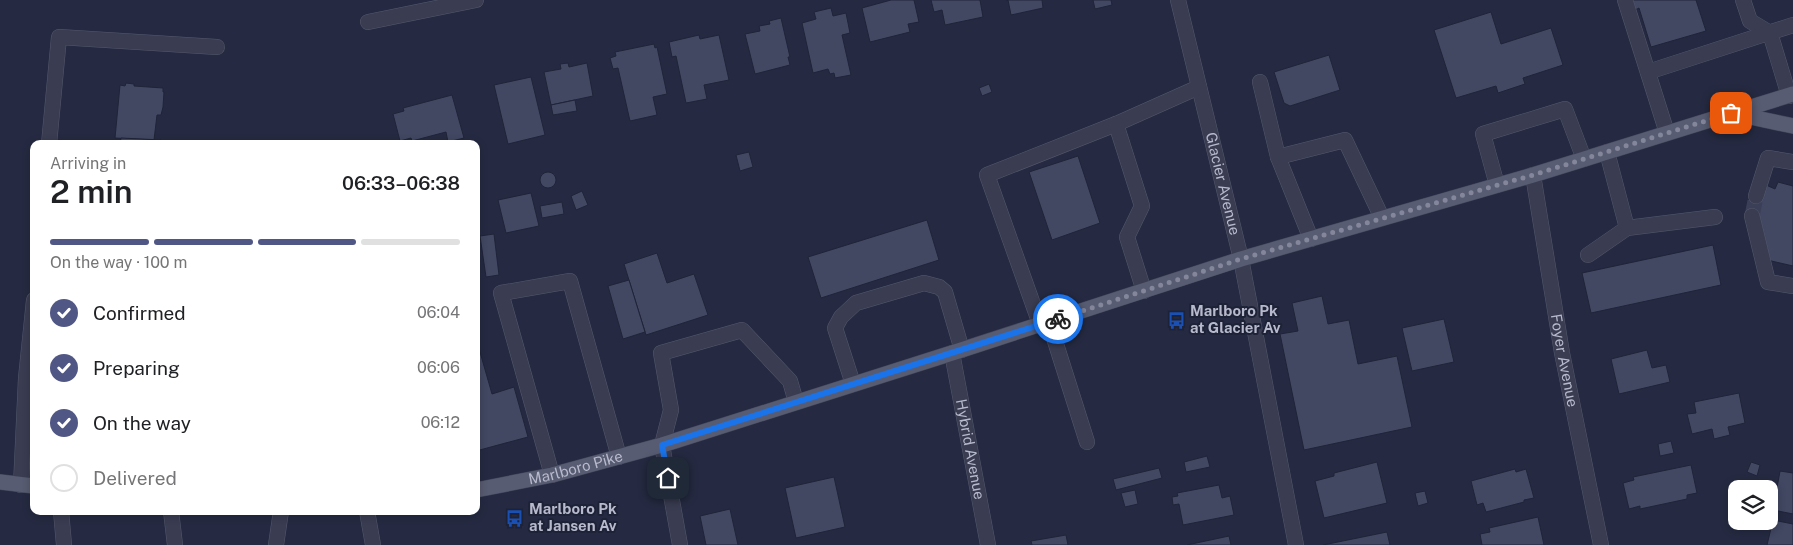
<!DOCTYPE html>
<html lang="en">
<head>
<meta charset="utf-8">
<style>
	body { margin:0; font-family:"Public Sans",sans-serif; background:#f2f2f2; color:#202124; height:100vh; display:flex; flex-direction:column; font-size:19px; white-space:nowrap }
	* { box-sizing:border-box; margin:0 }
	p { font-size:16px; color:#757577 }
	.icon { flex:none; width:28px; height:28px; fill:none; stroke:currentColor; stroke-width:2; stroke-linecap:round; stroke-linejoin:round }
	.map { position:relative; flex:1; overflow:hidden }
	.side { position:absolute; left:30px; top:140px; width:450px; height:375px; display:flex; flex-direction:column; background:#fff; border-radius:10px; box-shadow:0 2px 8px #0003 }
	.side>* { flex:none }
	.tools { position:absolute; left:1728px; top:480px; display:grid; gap:10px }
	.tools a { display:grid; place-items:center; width:50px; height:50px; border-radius:10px; background:#fff; box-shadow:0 2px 8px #0003; font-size:25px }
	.pin { position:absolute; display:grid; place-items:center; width:42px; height:42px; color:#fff; margin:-21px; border-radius:10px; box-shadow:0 2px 8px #0006 }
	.courier { position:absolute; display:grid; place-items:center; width:50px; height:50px; margin:-25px; border:4px solid #1a73e8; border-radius:50%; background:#fff; color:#222; box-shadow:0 1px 6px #0007 }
	.overview em { font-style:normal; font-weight:600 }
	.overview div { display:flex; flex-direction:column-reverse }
	.overview { display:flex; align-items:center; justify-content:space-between; height:85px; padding:0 20px }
	h1 { font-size:32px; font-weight:600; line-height:38px }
	.bar { display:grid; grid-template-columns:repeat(4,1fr); gap:8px 5px; align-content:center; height:60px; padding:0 20px }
	.bar i { height:6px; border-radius:4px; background:#e0e0e0 }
	.bar .on { background:#515785 }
	.bar p { grid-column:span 4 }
	ol { padding:0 20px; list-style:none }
	li { display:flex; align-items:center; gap:15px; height:55px }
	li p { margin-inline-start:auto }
	li .icon { padding:5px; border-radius:50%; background:#515785; color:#fff; stroke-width:4 }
	li:last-child { color:#757577 }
	li i { width:28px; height:28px; border:2px solid #e0e0e0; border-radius:50% }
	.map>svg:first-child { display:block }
	.building { fill:#424762; stroke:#202439 }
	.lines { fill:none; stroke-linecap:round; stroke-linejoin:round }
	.minor-tunnel { stroke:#3b3f57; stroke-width:15; stroke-dasharray:15 8; stroke-linecap:butt }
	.minor-casing { stroke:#55586c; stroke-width:16 }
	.major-casing { stroke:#43465b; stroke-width:16 }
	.minor { stroke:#3a3d52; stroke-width:15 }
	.major { stroke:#585c72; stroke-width:15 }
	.done { stroke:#84879c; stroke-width:5; stroke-dasharray:0 9 }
	.route { stroke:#1a73e8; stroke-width:6 }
	.labels { text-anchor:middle; stroke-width:4; stroke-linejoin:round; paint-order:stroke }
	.street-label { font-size:15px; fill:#b7b9cc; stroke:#1e2237 }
	.poi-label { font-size:15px; font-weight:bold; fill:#b7b9cc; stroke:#1e2237; text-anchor:start }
</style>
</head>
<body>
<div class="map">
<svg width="1793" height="545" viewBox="0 0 1793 545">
	<rect width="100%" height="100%" fill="#252a42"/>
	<g class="building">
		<polygon points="891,0 914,0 919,22 908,24 910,32 870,42 862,8"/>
		<polygon points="931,0 980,0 983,17 945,25 942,10 934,12"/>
		<polygon points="1006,0 1042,0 1043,8 1011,15 1008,0"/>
		<polygon points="1093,0 1111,0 1112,5 1095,9"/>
		<polygon points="1629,0 1696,0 1706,31 1651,47 1639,8 1633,11"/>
		<polygon points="831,8 833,16 846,13 850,33 842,35 851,75 835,78 834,73 830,74 828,69 813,73 802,23 816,19 814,12"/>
		<polygon points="1491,12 1501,44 1551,28 1563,65 1523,78 1525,84 1498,93 1496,86 1456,98 1434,30"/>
		<polygon points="781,18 790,57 788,57 790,65 755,74 745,34 760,31 759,26 770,24 769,21"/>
		<polygon points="699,35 700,39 719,35 729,80 704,85 707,99 686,103 676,56 672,57 669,42"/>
		<polygon points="654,44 655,48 657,47 667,94 653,97 657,115 630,121 618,68 613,69 610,58 616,56 615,52"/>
		<polygon points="1329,55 1340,90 1290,106 1284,103 1274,72"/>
		<polygon points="568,63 569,67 587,63 593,96 551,105 544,72 561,69 560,64"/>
		<polygon points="531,77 545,135 508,144 494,85"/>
		<polygon points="126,83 134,84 134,86 163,88 163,92 164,92 163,107 161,115 157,115 154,140 115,138 120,85 125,86"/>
		<polygon points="989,84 992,92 982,96 979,88"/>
		<polygon points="452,95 464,138 448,142 446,132 412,141 411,138 400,141 393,114 404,111 403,108"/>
		<polygon points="575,100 577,111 553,115 551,105"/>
		<polygon points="121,138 161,140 161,144 120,144"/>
		<polygon points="749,152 753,167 740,171 736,155"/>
		<polygon points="1078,156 1100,223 1052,240 1029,172"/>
		<circle cx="548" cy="180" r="8"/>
		<polygon points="1778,182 1793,186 1793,266 1767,260 1746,215 1750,195 1766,185 1775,189"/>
		<polygon points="582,191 588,205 576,210 571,196"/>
		<polygon points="531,193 539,226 506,233 498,200"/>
		<polygon points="562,202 564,214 542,218 540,206"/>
		<polygon points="927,220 939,260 821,298 808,257"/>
		<polygon points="494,234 499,275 486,277 480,236"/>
		<polygon points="1713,245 1721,285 1591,313 1582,273"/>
		<polygon points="657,253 667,283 694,274 708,315 646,335 624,264"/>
		<polygon points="629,280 645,332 623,339 608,286"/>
		<polygon points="1322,296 1328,324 1349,320 1358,364 1397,356 1412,427 1304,450 1280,334 1298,331 1292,303"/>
		<polygon points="1444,319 1454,362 1412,371 1402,328"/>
		<polygon points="476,338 492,394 514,387 528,437 476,451"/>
		<polygon points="1647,350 1652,368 1666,365 1670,382 1619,394 1611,359"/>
		<polygon points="1739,393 1745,423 1728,427 1730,435 1714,439 1712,429 1692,434 1687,414 1696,413 1694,402"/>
		<polygon points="1671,441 1674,453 1660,456 1658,444"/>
		<polygon points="1207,456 1210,467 1186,472 1184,462"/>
		<polygon points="1377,462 1387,503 1324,518 1315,481 1334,476 1334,473"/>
		<polygon points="1751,462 1760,465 1757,476 1747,472"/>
		<polygon points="1691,465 1697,493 1687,495 1687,499 1640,509 1640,506 1629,509 1623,483 1634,480 1633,477"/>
		<polygon points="1159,468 1162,478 1116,490 1113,479"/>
		<polygon points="1515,469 1516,472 1526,469 1534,498 1524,500 1524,502 1486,512 1483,503 1477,505 1471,481"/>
		<polygon points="1780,471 1793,473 1793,514 1773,510"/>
		<polygon points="834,477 845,527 796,538 785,488"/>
		<polygon points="1219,485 1222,498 1230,496 1234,515 1183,525 1179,504 1173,505 1172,497 1178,496 1177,493"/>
		<polygon points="1135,490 1138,504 1125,507 1121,493"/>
		<polygon points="1425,491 1428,503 1418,506 1415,493"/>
		<polygon points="730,509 738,545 706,545 700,516"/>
		<polygon points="1538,517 1544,545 1482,545 1480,534 1490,532 1489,528"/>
		<polygon points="1773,520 1793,524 1793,545 1767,545"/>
		<polygon points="1387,532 1390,545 1323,545"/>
		<polygon points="1066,535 1068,545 1032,545 1031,541"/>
		<polygon points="1229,536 1231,545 1187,545"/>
	</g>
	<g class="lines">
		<polyline class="minor-tunnel" points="1752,216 1756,196"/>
		<defs>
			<g id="minor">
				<path id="s1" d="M1178 0 1241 259 1296 545"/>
				<polyline points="1625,0 1667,133"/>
				<polyline points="1743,0 1750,21 1770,33 1789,96"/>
				<polyline points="368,22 476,0"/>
				<polyline points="1648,72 1793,25"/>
				<polyline points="1260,82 1278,157"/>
				<polyline points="1116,124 1199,87"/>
				<polyline points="49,144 59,37 217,47"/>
				<polyline points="1607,152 1627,228"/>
				<path id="s2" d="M1533 175 1562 353 1601 545"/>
				<polyline points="1497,185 1483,134 1565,109 1584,159"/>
				<polyline points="1756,196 1768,158 1793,162"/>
				<polyline points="1752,216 1768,282 1793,286"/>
				<polyline points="1311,239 1278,157 1345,140 1382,218"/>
				<polyline points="1588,255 1627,228 1715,217"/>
				<polyline points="1049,322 1087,442"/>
				<polyline points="1040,324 987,175 1116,124 1142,206 1127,237 1144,291"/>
				<path id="s3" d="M952 353 988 545"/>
				<polyline points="853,384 835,328 841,317 856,303 924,283 939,287 945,292 962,350"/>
				<polyline points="552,475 501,293 570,281 619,457"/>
				<polyline points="21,485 26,378 34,300"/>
				<polyline points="61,511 64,545"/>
				<polyline points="171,511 175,545"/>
				<polyline points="367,511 373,545"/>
				<polyline points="276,545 281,511"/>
				<polyline points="680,545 662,445 671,410 661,353 742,330 790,381 796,402"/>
			</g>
			<g id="major">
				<polyline points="1732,113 1793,126"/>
				<polyline points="0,482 34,486"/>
				<path id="s4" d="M476 490 552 475 662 445 952 353 1241 259 1533 175 1793 94"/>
			</g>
		</defs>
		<use href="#minor" class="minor-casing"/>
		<use href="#major" class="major-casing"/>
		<use href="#minor" class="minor"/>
		<use href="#major" class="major"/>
	</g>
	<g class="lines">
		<polyline class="done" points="1058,319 1241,259 1533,175 1731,113"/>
		<polyline class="route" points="668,478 662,445 1058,319"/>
	</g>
	<defs>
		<symbol id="bus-bare" viewBox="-9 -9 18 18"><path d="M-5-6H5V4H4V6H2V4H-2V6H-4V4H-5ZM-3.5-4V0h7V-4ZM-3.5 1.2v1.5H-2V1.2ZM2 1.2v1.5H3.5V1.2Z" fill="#1a4fb4" stroke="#1e2237" stroke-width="2.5" paint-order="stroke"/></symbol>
	</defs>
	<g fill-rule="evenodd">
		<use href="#bus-bare" x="1164" y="308" width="25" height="25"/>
		<use href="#bus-bare" x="502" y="506" width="25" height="25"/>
	</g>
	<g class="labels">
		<g class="street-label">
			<text dy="5" stroke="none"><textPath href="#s1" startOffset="189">Glacier Avenue</textPath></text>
			<text dy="5" stroke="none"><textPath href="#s2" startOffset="188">Foyer Avenue</textPath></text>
			<text dy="5" stroke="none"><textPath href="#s3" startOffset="98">Hybrid Avenue</textPath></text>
			<text dy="5" stroke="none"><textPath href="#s4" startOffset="102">Marlboro Pike</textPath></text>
		</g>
		<g class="poi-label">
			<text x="1190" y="316">Marlboro Pk<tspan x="1190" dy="17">at Glacier Av</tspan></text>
			<text x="529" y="514">Marlboro Pk<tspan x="529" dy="17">at Jansen Av</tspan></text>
		</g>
	</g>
</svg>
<div class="tools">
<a><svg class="icon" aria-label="layers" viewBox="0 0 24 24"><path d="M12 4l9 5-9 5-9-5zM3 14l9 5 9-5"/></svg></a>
</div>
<div class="pin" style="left:1731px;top:113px;background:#ea580c"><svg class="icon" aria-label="bag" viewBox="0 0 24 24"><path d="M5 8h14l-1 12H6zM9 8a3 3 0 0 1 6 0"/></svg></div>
<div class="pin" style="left:668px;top:478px;background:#1f2937"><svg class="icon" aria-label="home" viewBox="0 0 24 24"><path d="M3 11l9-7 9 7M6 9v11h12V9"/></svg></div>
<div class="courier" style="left:1058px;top:319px"><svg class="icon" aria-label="bike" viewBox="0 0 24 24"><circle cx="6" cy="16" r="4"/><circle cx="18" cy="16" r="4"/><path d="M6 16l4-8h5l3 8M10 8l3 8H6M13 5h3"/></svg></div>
<section class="side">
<div class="overview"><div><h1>2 min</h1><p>Arriving in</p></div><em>06:33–06:38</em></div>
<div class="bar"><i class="on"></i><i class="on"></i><i class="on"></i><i></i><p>On the way · 100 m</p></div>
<ol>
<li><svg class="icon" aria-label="check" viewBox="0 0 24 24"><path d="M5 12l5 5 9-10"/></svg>Confirmed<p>06:04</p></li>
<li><svg class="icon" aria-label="check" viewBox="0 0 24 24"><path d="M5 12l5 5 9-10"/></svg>Preparing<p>06:06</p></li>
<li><svg class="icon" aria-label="check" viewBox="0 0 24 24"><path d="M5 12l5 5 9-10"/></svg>On the way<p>06:12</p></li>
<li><i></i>Delivered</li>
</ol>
</section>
</div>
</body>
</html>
